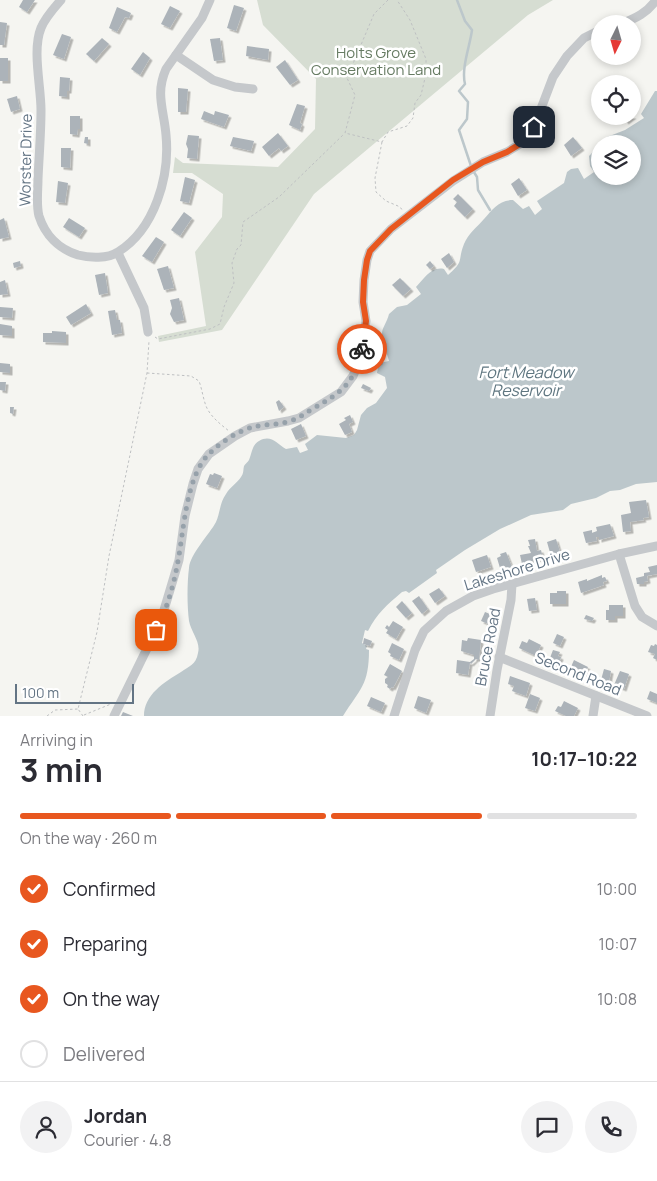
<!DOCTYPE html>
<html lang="en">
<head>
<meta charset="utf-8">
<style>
	body { margin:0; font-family:Manrope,sans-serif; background:#f2f2f3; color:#2b2b33; height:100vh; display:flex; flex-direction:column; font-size:19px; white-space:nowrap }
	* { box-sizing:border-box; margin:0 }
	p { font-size:16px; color:#7c7c81 }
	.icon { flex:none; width:28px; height:28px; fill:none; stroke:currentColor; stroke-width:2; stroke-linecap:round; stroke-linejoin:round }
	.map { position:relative; height:716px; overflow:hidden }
	.side { display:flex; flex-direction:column; background:#fff; flex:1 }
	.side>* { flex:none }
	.needle { width:32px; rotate:185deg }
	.tools { position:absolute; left:591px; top:15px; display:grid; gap:10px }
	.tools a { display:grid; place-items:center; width:50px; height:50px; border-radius:50%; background:#fff; box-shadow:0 2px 8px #0003; font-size:25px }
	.scale { position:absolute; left:15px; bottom:12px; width:119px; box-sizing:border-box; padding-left:5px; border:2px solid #637484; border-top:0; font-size:14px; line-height:18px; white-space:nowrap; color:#637484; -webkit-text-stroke:4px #fff; paint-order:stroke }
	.pin { position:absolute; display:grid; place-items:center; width:42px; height:42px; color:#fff; margin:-21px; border-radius:10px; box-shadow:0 2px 8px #0006 }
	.courier { position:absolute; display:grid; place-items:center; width:50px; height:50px; margin:-25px; border:4px solid #e8571f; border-radius:50%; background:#fff; color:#222; box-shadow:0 1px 6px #0007 }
	.overview em { font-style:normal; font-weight:700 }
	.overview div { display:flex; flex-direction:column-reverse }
	.overview { display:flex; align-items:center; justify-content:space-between; height:85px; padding:0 20px }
	h1 { font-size:32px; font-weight:700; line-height:38px }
	.bar { display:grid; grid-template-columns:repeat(4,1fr); gap:8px 5px; align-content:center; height:60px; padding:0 20px }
	.bar i { height:6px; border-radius:4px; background:#e1e1e2 }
	.bar .selected { background:#e8571f }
	.bar p { grid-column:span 4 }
	.line { display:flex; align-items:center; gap:12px; padding:0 20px; border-top:1px solid #e1e1e2 }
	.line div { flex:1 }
	.round { display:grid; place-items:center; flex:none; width:52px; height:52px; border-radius:26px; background:#f2f2f3 }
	ol { padding:0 20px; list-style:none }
	li { display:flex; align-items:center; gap:15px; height:55px }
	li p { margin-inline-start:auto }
	li .icon { padding:5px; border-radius:50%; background:#e8571f; color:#fff; stroke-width:4 }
	li:last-child { color:#7c7c81 }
	li i { width:28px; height:28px; border:2px solid #e1e1e2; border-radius:50% }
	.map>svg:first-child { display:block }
	.green { fill:#d6ddd2 }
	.water { fill:#bcc7cb }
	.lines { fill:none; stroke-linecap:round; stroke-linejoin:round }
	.stream { stroke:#bcc7cb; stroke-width:2.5 }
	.building { fill:#acb3b9; filter:url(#shadow) }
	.path { stroke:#bec0c2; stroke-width:1; stroke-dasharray:2.5 2.5; stroke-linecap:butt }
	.street { stroke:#c5c8cb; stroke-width:9 }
	.done { stroke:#96a1aa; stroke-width:5; stroke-dasharray:0 9 }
	.route { stroke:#e8571f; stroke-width:6 }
	.labels { text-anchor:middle; stroke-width:5; stroke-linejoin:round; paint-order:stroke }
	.park-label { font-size:15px; fill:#667b62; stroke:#fff }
	.street-label { font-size:15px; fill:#637484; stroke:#fff }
	.water-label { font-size:16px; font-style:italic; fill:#5f7680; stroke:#fff }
</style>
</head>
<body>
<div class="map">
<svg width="657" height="716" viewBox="0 0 657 716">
	<defs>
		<filter id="shadow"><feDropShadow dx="2.5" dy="2.5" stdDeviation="0" flood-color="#0004"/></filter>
	</defs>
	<rect width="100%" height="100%" fill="#f5f5f1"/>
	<polygon class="green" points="257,0 553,0 528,15 314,194 222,330 159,342 158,336 206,326 195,252 222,217 223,194 192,173 173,173 175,157 183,163 278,167 315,129 316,79 263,25"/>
	<path class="water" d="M655 91H657V482L636 484 620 490 610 491 596 498 571 504 563 510 531 515 500 529 465 550 436 570 437 573 409 593 406 591 402 592C387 605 377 613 368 631L365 630 362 643 367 646 366 649 369 650C369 685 360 689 343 716H144C144 695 164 682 181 672 189 666 196 665 198 653 201 642 191 632 189 621 187 606 187 583 189 568 190 554 209 535 216 522 220 513 220 502 226 494 230 487 237 483 241 477 244 473 243 470 244 466 245 464 248 462 249 460 252 453 252 445 259 441 271 434 277 444 286 449L297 447 300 453 308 450 305 444 317 435 346 438 354 435 357 430 361 415 367 408 376 403 387 388 385 377 377 373 379 363 389 361C387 352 381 342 382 333 382 328 387 322 389 314L397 307 407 305 421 294 416 287C424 279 431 266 444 269L448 275C465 260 457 262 464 244 468 234 477 227 484 219 492 210 499 200 513 200L523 209 529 206 535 215 542 209 537 201 564 183 567 172 571 169 578 168 584 179 594 172 590 166 589 156 600 145V176H632V144H601L607 137 625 130 644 118 641 114Z"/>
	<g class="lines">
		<path class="stream" d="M457 0 465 21 472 30C470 46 461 68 465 84L459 91 468 102 467 119 459 130 472 169 477 177 478 190 490 210"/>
	</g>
	<g class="building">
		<polygon points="23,0 35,0 27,12 19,7"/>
		<polygon points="234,5 244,8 236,31 227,28"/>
		<polygon points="170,6 180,11 170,28 161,24"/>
		<polygon points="117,7 131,13 129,18 125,17 117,32 109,28"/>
		<polygon points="0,22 7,23 4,45 0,45"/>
		<polygon points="62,34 71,37 64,59 53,55"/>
		<polygon points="102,38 109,44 94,61 86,54"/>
		<polygon points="220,38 223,60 214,61 210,39"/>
		<polygon points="247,46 269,49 268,60 246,56"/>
		<polygon points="143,52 150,58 140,75 131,69"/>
		<rect x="0" y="58" width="8" height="23"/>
		<polygon points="285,60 298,80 290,85 276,67"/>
		<polygon points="60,77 70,78 69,91 67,91 67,97 59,96"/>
		<polygon points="178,88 188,89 186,112 178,112"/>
		<polygon points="17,96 20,109 11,112 7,99"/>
		<polygon points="297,104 305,106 300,123 302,124 300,130 289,125"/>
		<polygon points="204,111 214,115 215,111 229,115 224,127 201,119"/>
		<polygon points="70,116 80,116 80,129 78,129 77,135 70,134"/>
		<polygon points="623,116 634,116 626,122"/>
		<polygon points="278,133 288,146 281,151 279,148 269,156 262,147"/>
		<polygon points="188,135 199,136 197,159 187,158 188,149 186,144"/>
		<polygon points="85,137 88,137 88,144 84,143"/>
		<polygon points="233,137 254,141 251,151 230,146"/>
		<polygon points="573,137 582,148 571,156 564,145"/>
		<polygon points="61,148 71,148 70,168 61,167"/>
		<polygon points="185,177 195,180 189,203 180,201"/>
		<polygon points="519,178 527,190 518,196 511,184"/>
		<polygon points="58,181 68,183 65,203 56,202"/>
		<polygon points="458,194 473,209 465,217 454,206 457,202 453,199"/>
		<polygon points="184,212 192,218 180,236 171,230"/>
		<polygon points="4,218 9,237 0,239 0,220"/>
		<polygon points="69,218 85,228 79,237 63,227"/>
		<polygon points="156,237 164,242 152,262 142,256"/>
		<polygon points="449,253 454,262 447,268 441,259"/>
		<polygon points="20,261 21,266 14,268 13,263"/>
		<polygon points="430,261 434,266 430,269 426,265"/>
		<polygon points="168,266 174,288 164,290 157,269"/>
		<polygon points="105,273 108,293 99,295 95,275"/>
		<polygon points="400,278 411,289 403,296 392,285"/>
		<polygon points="5,280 8,294 0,295 0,282"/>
		<polygon points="179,298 184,320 174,322 170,314 172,308 170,300"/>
		<polygon points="86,304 91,313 71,325 66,317"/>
		<polygon points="0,307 13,308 12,318 0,317"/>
		<polygon points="115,310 117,320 120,320 122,333 112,335 108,311"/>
		<polygon points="0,324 12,326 12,336 0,335"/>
		<polygon points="52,331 66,332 66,343 43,342 43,333 52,333"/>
		<polygon points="375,353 376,358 379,357 380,362 367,365 365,355"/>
		<polygon points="0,363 10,364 10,373 0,372"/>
		<polygon points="0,382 6,382 5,391 0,390"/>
		<polygon points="363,384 371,388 369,391 361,388"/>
		<polygon points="279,400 284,407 279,411 276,402"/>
		<polygon points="10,407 14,407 13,414 10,413"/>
		<polygon points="350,415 353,422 349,424 352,432 345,435 339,424 346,420 344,418"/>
		<polygon points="301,424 306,436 296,440 291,429"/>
		<polygon points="214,473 222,476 217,488 206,484 210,474 213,475"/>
		<polygon points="646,500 649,517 643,518 644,520 630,522 631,531 623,532 621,515 631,513 629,502"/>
		<polygon points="610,524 614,536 599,540 599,537 596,537 597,541 586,543 583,532 592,530 592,533 597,531 596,527"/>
		<polygon points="535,539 537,551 541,550 543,558 522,564 520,555 531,553 528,546 530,546 528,540"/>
		<polygon points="556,539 561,555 558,556 558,554 551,556 547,542"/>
		<polygon points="506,552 512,567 506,569 505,566 500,568 497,558 501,556 500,554"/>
		<polygon points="487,555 491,567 476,572 472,560"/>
		<polygon points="657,565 657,574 647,576 648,581 644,582 644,584 637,584 636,578 644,576 644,573 650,572 648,567"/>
		<polygon points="602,575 602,578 605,577 607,581 603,582 604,585 581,593 578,582 587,579 587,581"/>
		<polygon points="439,588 445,596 435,603 429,594"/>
		<polygon points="557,591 566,591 566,604 550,604 550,593 557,593"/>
		<polygon points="419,596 428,609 422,614 412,601"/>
		<polygon points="535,598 537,610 529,611 527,599"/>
		<polygon points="402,601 412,613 406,618 396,607"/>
		<polygon points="609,605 623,605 623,616 615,616 615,620 606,620 606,610 609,610"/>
		<polygon points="485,612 495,616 491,625 481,621"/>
		<polygon points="586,615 594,618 592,621 584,619"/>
		<polygon points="393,621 403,627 396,639 386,633 388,630 385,628 387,625 389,627"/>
		<polygon points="557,634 564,637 560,646 553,643"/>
		<polygon points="364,638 372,641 370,646 363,644"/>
		<polygon points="468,638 481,640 479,660 476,659 471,664 470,663 468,675 456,673 457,660 470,662 474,659 474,655 461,651 462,640 467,641"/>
		<polygon points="529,639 541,645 536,656 519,648 522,641 527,643"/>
		<polygon points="392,643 404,649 399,660 390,656 391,654 388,652"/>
		<polygon points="655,644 657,645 657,660 653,658 655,654 648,652 651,645 654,646"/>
		<polygon points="553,650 560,652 558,656 561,657 558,667 548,663"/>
		<polygon points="574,660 588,667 584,675 577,672 576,676 572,675 574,671 570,669"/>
		<polygon points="390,664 402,671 393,688 392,687 390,689 387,687 388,685 385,683 385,679 388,677 384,675"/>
		<polygon points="604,669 611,671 609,682 601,680"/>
		<polygon points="620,671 629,674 624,689 614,685"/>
		<polygon points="510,676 530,683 526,696 512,691 514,686 508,684"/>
		<polygon points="650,691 657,694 657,703 647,699"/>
		<polygon points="530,694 540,698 535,711 525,708"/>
		<polygon points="418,696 431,700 426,713 414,708"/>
		<polygon points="371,697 385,703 381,712 367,706"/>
		<polygon points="564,701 578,708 574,716 566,716 555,711 558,706 561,707"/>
		<polygon points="123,712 133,716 121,716"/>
	</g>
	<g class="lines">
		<g class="path">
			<polyline points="388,0 374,14 347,78 355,95 345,133 382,142 388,132 407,126 413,118 415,103 421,95 426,74 426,59 410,20 397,0"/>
			<polyline points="382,142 375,178 376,192 386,201 398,206 403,210"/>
			<polyline points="155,337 158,339 210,329 220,324 224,307 234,283 232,263 237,249 241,245 243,222 279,197 344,134"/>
			<path d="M147 373 191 376 199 381C202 389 203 398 206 406 210 416 220 424 229 431"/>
			<polyline points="84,715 111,704"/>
			<polyline points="47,716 55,710 78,709"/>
			<polyline points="83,716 78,709 97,632 109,556 147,373 149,341"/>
		</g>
		<g class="street">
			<path d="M61 0C54 8 45 18 41 28 32 50 41 86 41 110 41 133 39 156 38 179 38 190 36 205 39 216 45 235 59 249 78 255 89 258 108 259 118 252 155 229 170 176 166 135 164 110 155 94 166 69L202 18 210 0"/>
			<path d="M621 24C636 18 647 13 656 0"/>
			<polyline points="176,55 213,80 235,87 253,89"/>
			<polyline points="118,253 144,308 148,332"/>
			<polyline points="619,554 635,606 642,617 657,626"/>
			<polyline points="499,657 647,716"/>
			<polyline points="114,716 161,620 179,560 185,516 193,484 198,469 209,454 235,436 250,428 288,421 299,418 341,392 353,376 360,359 366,321 363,302 364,280 367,260 370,251 391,229 453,181 483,162 507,152 525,141 534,127 553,77 567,56 584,38 600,30"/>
			<polyline points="394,716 415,650 424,631 446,611 473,596 493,589 619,554 657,546"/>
			<polyline points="490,716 497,670 511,600 512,584"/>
			<polyline points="593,716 596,696"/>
		</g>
	</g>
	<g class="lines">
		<path class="done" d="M156 630C167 609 174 584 178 561 184 530 186 475 210 453 221 442 238 431 253 427 265 424 278 425 290 421 299 418 306 413 314 408 342 392 355 383 362 349"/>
		<polyline class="route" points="362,349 366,321 363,302 364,280 367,260 370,251 391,229 453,180 483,162 507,152 525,141 534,127"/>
	</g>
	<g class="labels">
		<g class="park-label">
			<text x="376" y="58">Holts Grove<tspan x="376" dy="17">Conservation Land</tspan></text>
		</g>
		<g class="street-label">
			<text transform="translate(26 160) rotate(-89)" y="5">Worster Drive</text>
			<text transform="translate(517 570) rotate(-17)" y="5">Lakeshore Drive</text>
			<text transform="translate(488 647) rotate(-79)" y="5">Bruce Road</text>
			<text transform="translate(578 674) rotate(22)" y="5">Second Road</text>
		</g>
		<g class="water-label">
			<text x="526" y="378">Fort Meadow<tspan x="526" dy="18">Reservoir</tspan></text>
		</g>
	</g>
</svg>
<div class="tools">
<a><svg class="needle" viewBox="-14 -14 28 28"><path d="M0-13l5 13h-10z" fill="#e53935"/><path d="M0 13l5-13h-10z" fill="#7c7c81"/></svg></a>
<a><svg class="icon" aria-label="locate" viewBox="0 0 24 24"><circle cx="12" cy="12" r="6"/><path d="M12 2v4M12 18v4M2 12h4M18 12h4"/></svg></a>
<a><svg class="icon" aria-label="layers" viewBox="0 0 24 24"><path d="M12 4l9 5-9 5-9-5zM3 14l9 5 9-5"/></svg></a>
</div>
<div class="scale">100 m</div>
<div class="pin" style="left:156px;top:630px;background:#ea580c"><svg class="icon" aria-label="bag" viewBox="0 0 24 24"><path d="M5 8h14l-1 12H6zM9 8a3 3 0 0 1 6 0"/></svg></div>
<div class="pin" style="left:534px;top:127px;background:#1f2937"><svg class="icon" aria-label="home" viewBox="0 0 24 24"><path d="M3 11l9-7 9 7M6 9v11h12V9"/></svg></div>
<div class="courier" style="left:362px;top:349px"><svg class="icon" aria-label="bike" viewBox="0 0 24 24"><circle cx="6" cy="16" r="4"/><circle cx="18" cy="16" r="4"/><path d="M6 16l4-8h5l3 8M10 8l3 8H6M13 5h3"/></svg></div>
</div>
<section class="side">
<div class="overview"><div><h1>3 min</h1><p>Arriving in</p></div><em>10:17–10:22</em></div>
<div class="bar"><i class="selected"></i><i class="selected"></i><i class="selected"></i><i></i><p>On the way · 260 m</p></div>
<ol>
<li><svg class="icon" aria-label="check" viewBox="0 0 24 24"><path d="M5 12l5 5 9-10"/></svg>Confirmed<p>10:00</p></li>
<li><svg class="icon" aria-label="check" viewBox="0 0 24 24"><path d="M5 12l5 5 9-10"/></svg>Preparing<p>10:07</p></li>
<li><svg class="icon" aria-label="check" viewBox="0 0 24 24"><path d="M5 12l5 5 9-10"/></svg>On the way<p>10:08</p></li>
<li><i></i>Delivered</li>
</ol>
<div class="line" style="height:90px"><a class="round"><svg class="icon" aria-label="person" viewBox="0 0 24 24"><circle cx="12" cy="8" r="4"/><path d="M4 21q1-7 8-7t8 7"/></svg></a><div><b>Jordan</b><p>Courier · 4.8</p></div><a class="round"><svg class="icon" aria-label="chat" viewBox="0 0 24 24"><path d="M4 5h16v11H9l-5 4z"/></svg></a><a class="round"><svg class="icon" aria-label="phone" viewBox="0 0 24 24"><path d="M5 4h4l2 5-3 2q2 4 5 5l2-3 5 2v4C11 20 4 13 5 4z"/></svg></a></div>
</section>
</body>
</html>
